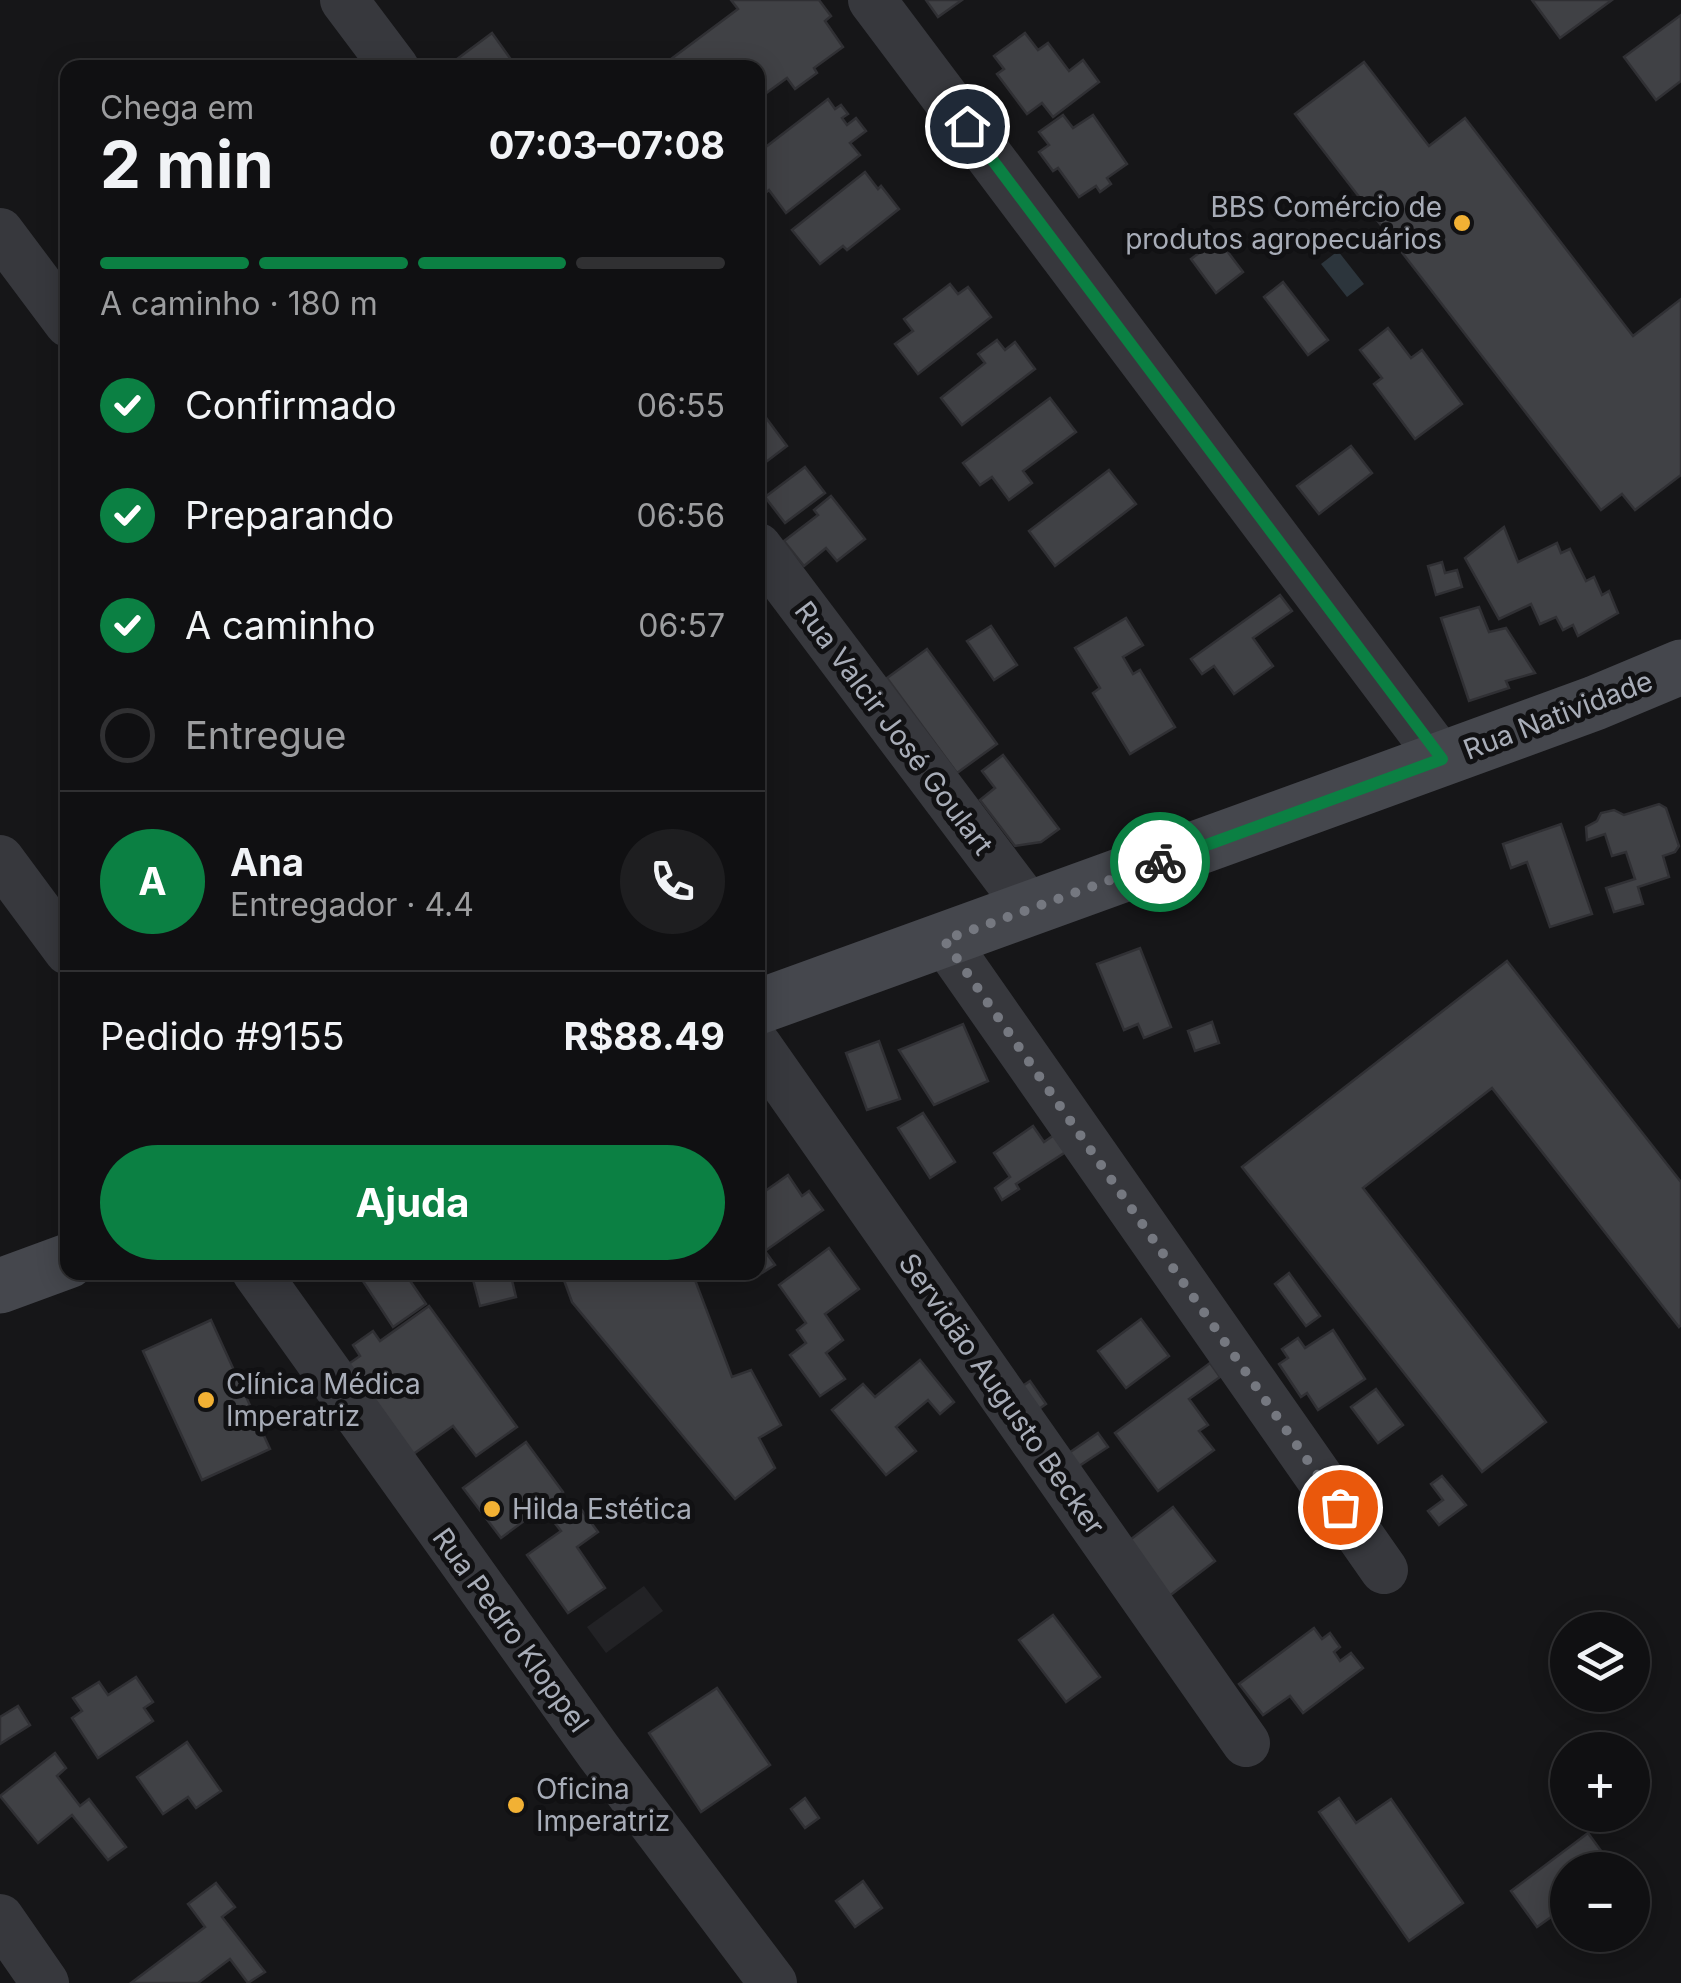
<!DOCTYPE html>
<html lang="pt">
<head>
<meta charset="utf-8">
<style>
	body { margin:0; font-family:Inter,sans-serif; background:#1e1e20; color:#f1f3f6; height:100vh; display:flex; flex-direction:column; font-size:38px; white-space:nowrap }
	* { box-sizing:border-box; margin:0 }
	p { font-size:32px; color:#9c9d9f }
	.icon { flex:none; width:55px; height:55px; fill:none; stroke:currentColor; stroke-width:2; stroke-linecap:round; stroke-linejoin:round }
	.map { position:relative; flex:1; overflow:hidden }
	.side { position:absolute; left:60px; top:60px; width:705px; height:1220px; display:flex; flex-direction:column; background:#101012; border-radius:20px; box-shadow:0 5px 25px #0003,0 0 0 2px #303032 }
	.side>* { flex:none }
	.tools { position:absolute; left:1550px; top:1612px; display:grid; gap:20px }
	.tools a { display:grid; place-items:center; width:100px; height:100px; border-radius:50%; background:#101012; box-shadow:0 5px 25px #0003,0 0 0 2px #303032; font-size:50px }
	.pin { position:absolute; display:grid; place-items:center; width:85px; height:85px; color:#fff; margin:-42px; border:5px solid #fff; border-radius:50%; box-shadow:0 2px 10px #0007 }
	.courier { position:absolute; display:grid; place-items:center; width:100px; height:100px; margin:-50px; border:8px solid #0b8043; border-radius:50%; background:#fff; color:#222; box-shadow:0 2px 12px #0007 }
	.headline em { font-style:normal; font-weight:700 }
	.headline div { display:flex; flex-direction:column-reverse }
	.headline { display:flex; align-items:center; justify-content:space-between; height:170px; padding:0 40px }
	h1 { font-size:65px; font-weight:700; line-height:75px }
	.bar { display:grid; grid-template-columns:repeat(4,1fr); gap:15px 10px; align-content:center; height:120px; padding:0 40px }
	.bar i { height:12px; border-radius:8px; background:#303032 }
	.bar .selected { background:#0b8043 }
	.bar p { grid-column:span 4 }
	.line { display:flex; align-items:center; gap:25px; padding:0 40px; border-top:2px solid #303032 }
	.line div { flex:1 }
	.round { display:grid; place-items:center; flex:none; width:105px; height:105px; border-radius:52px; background:#1e1e20 }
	ol { padding:0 40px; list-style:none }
	li { display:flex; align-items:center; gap:30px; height:110px }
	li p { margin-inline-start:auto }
	li .icon { padding:10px; border-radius:50%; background:#0b8043; color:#fff; stroke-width:4 }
	li:last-child { color:#9c9d9f }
	li i { width:55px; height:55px; border:5px solid #303032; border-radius:50% }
	.action { display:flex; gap:20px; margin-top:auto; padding:20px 40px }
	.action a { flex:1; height:115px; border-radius:60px; background:#0b8043; color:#fff; font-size:40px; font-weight:700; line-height:115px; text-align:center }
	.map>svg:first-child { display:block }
	.built { fill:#222225 }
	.water { fill:#2c353c }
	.building { fill:#404145; stroke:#303034; stroke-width:2.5 }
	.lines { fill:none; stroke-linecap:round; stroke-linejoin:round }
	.street { stroke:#37383d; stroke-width:48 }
	.secondary { stroke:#45474d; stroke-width:55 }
	.done { stroke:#757880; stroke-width:10; stroke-dasharray:0 18 }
	.route { stroke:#0b8043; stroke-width:12 }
	.poi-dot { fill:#f2b134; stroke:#111113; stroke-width:4 }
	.labels { text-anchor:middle; stroke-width:10; stroke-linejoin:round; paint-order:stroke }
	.poi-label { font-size:28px; fill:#a8adb8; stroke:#111113; text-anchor:start }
	.street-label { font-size:28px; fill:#a8adb8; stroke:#111113 }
</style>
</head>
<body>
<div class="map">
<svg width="1681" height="1983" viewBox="0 0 1681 1983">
	<rect width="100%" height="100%" fill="#161618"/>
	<polygon class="built" points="644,1586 663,1611 606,1653 587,1627"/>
	<polygon class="water" points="1338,251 1364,284 1347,297 1321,264"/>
	<g class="building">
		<polygon points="731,0 819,0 831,16 825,21 843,47 814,68 817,73 795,89 787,78 758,99 758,68 659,68 738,9"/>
		<polygon points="926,0 962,0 938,17"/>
		<polygon points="1532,0 1612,0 1560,38"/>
		<polygon points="1681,15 1681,81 1656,100 1624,57"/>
		<polygon points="492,33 517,68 445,68"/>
		<polygon points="1025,33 1038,50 1048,43 1069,71 1083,60 1099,82 1053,117 1042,103 1027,114 997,74 1004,69 994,56"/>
		<polygon points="1364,62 1429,146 1465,118 1633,336 1681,299 1681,475 1635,510 1622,494 1601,510 1295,114"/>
		<polygon points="828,99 835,109 841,105 848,114 842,118 847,125 856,118 866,131 850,143 860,155 786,213 769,190 758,199 758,153"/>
		<polygon points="1063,115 1073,128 1093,115 1127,164 1107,178 1111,184 1100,192 1096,186 1079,197 1058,168 1053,171 1039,152 1049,145 1039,132"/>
		<polygon points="865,172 878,189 881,186 899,209 847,250 843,246 820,264 792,230"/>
		<polygon points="1218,239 1243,272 1216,293 1191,259"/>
		<polygon points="1283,282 1328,340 1308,355 1264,297"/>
		<polygon points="950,284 958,294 968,287 991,317 918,374 895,344 913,331 904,319"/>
		<polygon points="1388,328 1411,358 1422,350 1462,404 1415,439 1374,384 1382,378 1360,350"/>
		<polygon points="997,340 1005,350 1015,342 1035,369 962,425 941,398 985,363 978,354"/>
		<polygon points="1050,398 1076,432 1023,471 1032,483 1009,500 992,477 980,485 963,463"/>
		<polygon points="758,407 787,446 758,468"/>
		<polygon points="1351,446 1372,473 1319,514 1297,486"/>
		<polygon points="805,467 825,493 785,523 765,497"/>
		<polygon points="1109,470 1136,504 1055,566 1029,531"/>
		<polygon points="831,496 865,539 837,561 826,548 804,566 784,541 818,515 814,510"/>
		<polygon points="1504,527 1518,562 1557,543 1561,553 1570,549 1586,581 1594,577 1602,595 1609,591 1618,613 1578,636 1573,625 1563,630 1556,617 1540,624 1531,604 1499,619 1465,558"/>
		<polygon points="1442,562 1445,573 1457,570 1462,587 1436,595 1428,566"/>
		<polygon points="1280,595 1292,611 1253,638 1273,666 1234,694 1214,666 1202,674 1191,659"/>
		<polygon points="1479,607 1489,632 1506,628 1535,673 1506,681 1509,688 1469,701 1441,618"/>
		<polygon points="1126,618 1143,645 1123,657 1133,674 1140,670 1175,727 1130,754 1093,693 1100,688 1075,648"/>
		<polygon points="991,626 1017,665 994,680 967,641"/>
		<polygon points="927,649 997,744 957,773 887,678"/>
		<polygon points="1003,755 1059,829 1041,842 1015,846 980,800 995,788 982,771"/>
		<polygon points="1659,804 1666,808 1679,846 1675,852 1663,856 1669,877 1638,887 1643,904 1614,912 1606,888 1635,879 1626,852 1612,856 1605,834 1587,840 1586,827 1597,821 1601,813 1614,810 1624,815"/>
		<polygon points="1561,824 1592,914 1550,927 1527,862 1511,868 1503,844"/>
		<polygon points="1140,948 1171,1027 1144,1038 1138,1024 1124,1030 1097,964"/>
		<polygon points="1507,961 1681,1182 1681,1325 1679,1327 1492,1088 1363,1188 1546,1422 1482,1472 1242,1167"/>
		<polygon points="1212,1022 1219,1043 1195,1051 1188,1031"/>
		<polygon points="963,1024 988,1081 934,1105 899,1050"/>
		<polygon points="879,1041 900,1099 867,1110 846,1053"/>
		<polygon points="923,1113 955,1162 930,1178 898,1128"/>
		<polygon points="1033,1126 1044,1142 1064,1128 1075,1146 1016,1184 1019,1189 1002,1200 995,1188 1010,1177 994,1153"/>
		<polygon points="788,1175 802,1196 809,1191 823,1210 765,1251 775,1265 762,1273 758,1267 758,1255 760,1254 758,1251 758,1189 761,1194"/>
		<polygon points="829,1248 859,1289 825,1314 843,1340 826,1353 845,1379 820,1396 790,1355 806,1343 797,1330 806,1323 779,1285"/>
		<polygon points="357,1272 404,1272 426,1304 393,1327"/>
		<polygon points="471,1272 510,1272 516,1297 480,1306"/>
		<polygon points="561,1272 692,1272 732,1377 751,1370 781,1425 759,1438 775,1468 735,1499 572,1302"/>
		<polygon points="1289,1273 1320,1316 1306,1326 1275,1284"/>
		<polygon points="429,1306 517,1427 476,1456 453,1426 412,1455 347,1365 360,1356 353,1345 373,1331 380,1341"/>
		<polygon points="1141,1319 1169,1356 1126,1388 1098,1351"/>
		<polygon points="211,1320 270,1449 202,1480 143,1351"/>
		<polygon points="1333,1330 1365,1379 1318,1410 1307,1393 1301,1397 1279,1364 1288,1358 1282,1349 1298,1338 1305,1348"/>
		<polygon points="920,1360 954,1402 940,1414 928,1400 896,1427 916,1451 886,1475 832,1410 863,1384 875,1397"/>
		<polygon points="1210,1363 1220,1377 1189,1399 1208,1425 1199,1431 1214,1450 1158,1491 1115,1433"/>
		<polygon points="1030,1381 1046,1404 1032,1414 1015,1391"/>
		<polygon points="1376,1389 1403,1425 1378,1443 1351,1407"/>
		<polygon points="1098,1433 1108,1447 1076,1468 1066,1455"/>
		<polygon points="526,1442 563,1492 501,1538 463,1488"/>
		<polygon points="1442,1476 1466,1505 1439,1525 1428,1511 1443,1500 1431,1484"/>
		<polygon points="578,1505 598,1532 577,1547 605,1588 568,1613 527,1555 561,1531 554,1522"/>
		<polygon points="1173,1507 1215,1561 1168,1597 1126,1543"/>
		<polygon points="1053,1615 1100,1677 1066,1702 1019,1640"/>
		<polygon points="1314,1628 1322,1639 1330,1633 1340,1647 1334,1652 1340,1661 1351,1653 1363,1668 1303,1713 1290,1696 1263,1715 1239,1684"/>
		<polygon points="136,1677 153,1702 144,1708 153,1721 98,1758 72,1718 82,1711 73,1698 99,1682 108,1695"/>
		<polygon points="717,1688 770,1765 701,1812 649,1733"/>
		<polygon points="18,1706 30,1725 0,1744 0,1717"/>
		<polygon points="187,1742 221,1791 196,1808 188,1797 163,1814 137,1777"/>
		<polygon points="55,1753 66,1768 57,1776 80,1806 89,1799 126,1847 108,1860 72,1815 38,1843 0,1796"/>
		<polygon points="805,1798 819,1818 805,1828 791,1809"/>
		<polygon points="1339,1798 1356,1823 1391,1799 1463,1903 1409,1941 1319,1812"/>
		<polygon points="1588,1833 1615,1870 1568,1870 1568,1905 1537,1927 1511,1891"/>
		<polygon points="863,1881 882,1908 855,1927 836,1901"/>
		<polygon points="216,1883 235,1907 222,1917 265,1972 248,1983 230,1959 198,1983 131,1983 205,1927 188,1904"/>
	</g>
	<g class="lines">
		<g class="street">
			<polyline points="344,0 395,68"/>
			<polyline points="872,0 1442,759"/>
			<polyline points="0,232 68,323"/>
			<polyline points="758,547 1031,910"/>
			<polyline points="0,859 68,951"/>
			<polyline points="944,940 1384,1570"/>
			<polyline points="758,1046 1246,1743"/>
			<polyline points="256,1272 599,1752 773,1983"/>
			<polyline points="0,1918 45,1983"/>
		</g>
		<g class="secondary">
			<polyline points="758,1007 1365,787 1595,703 1681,667"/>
			<polyline points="0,1286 68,1261"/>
		</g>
	</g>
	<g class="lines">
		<polyline class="done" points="1160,862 944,940 1340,1507"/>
		<polyline class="route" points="967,126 1442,759 1160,862"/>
	</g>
	<g class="poi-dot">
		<circle cx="1462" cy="223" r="10"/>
		<circle cx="206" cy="1400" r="10"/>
		<circle cx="492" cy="1509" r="10"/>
		<circle cx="516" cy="1805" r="10"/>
	</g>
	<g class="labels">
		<g class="poi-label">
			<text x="1442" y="217" text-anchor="end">BBS Comércio de<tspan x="1442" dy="32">produtos agropecuários</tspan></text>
			<text x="226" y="1394">Clínica Médica<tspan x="226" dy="32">Imperatriz</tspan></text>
			<text x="512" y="1519">Hilda Estética</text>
			<text x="536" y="1799">Oficina<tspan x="536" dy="32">Imperatriz</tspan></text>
		</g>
		<g class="street-label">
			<text transform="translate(1558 715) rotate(-21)" y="10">Rua Natividade</text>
			<text transform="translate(894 728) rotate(53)" y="10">Rua Valcir José Goulart</text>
			<text transform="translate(1002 1394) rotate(55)" y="10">Servidão Augusto Becker</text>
			<text transform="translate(511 1630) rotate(54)" y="10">Rua Pedro Kloppel</text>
		</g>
	</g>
</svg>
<div class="tools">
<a><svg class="icon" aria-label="layers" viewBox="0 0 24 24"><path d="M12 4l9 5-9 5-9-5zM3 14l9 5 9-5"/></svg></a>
<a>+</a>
<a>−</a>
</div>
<div class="pin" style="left:1340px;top:1507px;background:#ea580c"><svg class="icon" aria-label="bag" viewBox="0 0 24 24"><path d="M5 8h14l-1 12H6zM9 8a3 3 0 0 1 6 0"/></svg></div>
<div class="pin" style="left:967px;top:126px;background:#1f2937"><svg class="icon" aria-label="home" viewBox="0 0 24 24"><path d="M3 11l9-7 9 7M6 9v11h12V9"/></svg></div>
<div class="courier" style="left:1160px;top:862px"><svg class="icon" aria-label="bike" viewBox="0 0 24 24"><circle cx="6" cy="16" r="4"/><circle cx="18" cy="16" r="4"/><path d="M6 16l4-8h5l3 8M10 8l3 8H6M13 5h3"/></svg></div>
<section class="side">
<div class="headline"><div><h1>2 min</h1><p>Chega em</p></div><em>07:03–07:08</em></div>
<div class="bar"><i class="selected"></i><i class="selected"></i><i class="selected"></i><i></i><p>A caminho · 180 m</p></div>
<ol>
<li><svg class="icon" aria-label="check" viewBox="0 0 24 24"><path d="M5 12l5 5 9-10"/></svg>Confirmado<p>06:55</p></li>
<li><svg class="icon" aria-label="check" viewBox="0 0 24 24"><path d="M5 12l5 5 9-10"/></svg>Preparando<p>06:56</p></li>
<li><svg class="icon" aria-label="check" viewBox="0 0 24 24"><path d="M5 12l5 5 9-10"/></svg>A caminho<p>06:57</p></li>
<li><i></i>Entregue</li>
</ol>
<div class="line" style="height:180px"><b class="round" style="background:#0b8043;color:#fff">A</b><div><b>Ana</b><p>Entregador · 4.4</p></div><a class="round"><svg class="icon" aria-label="phone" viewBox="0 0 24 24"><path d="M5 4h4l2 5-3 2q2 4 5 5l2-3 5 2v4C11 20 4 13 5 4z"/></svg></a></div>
<div class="line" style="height:130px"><div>Pedido #9155</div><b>R$88.49</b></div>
<div class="action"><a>Ajuda</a></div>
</section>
</div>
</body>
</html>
